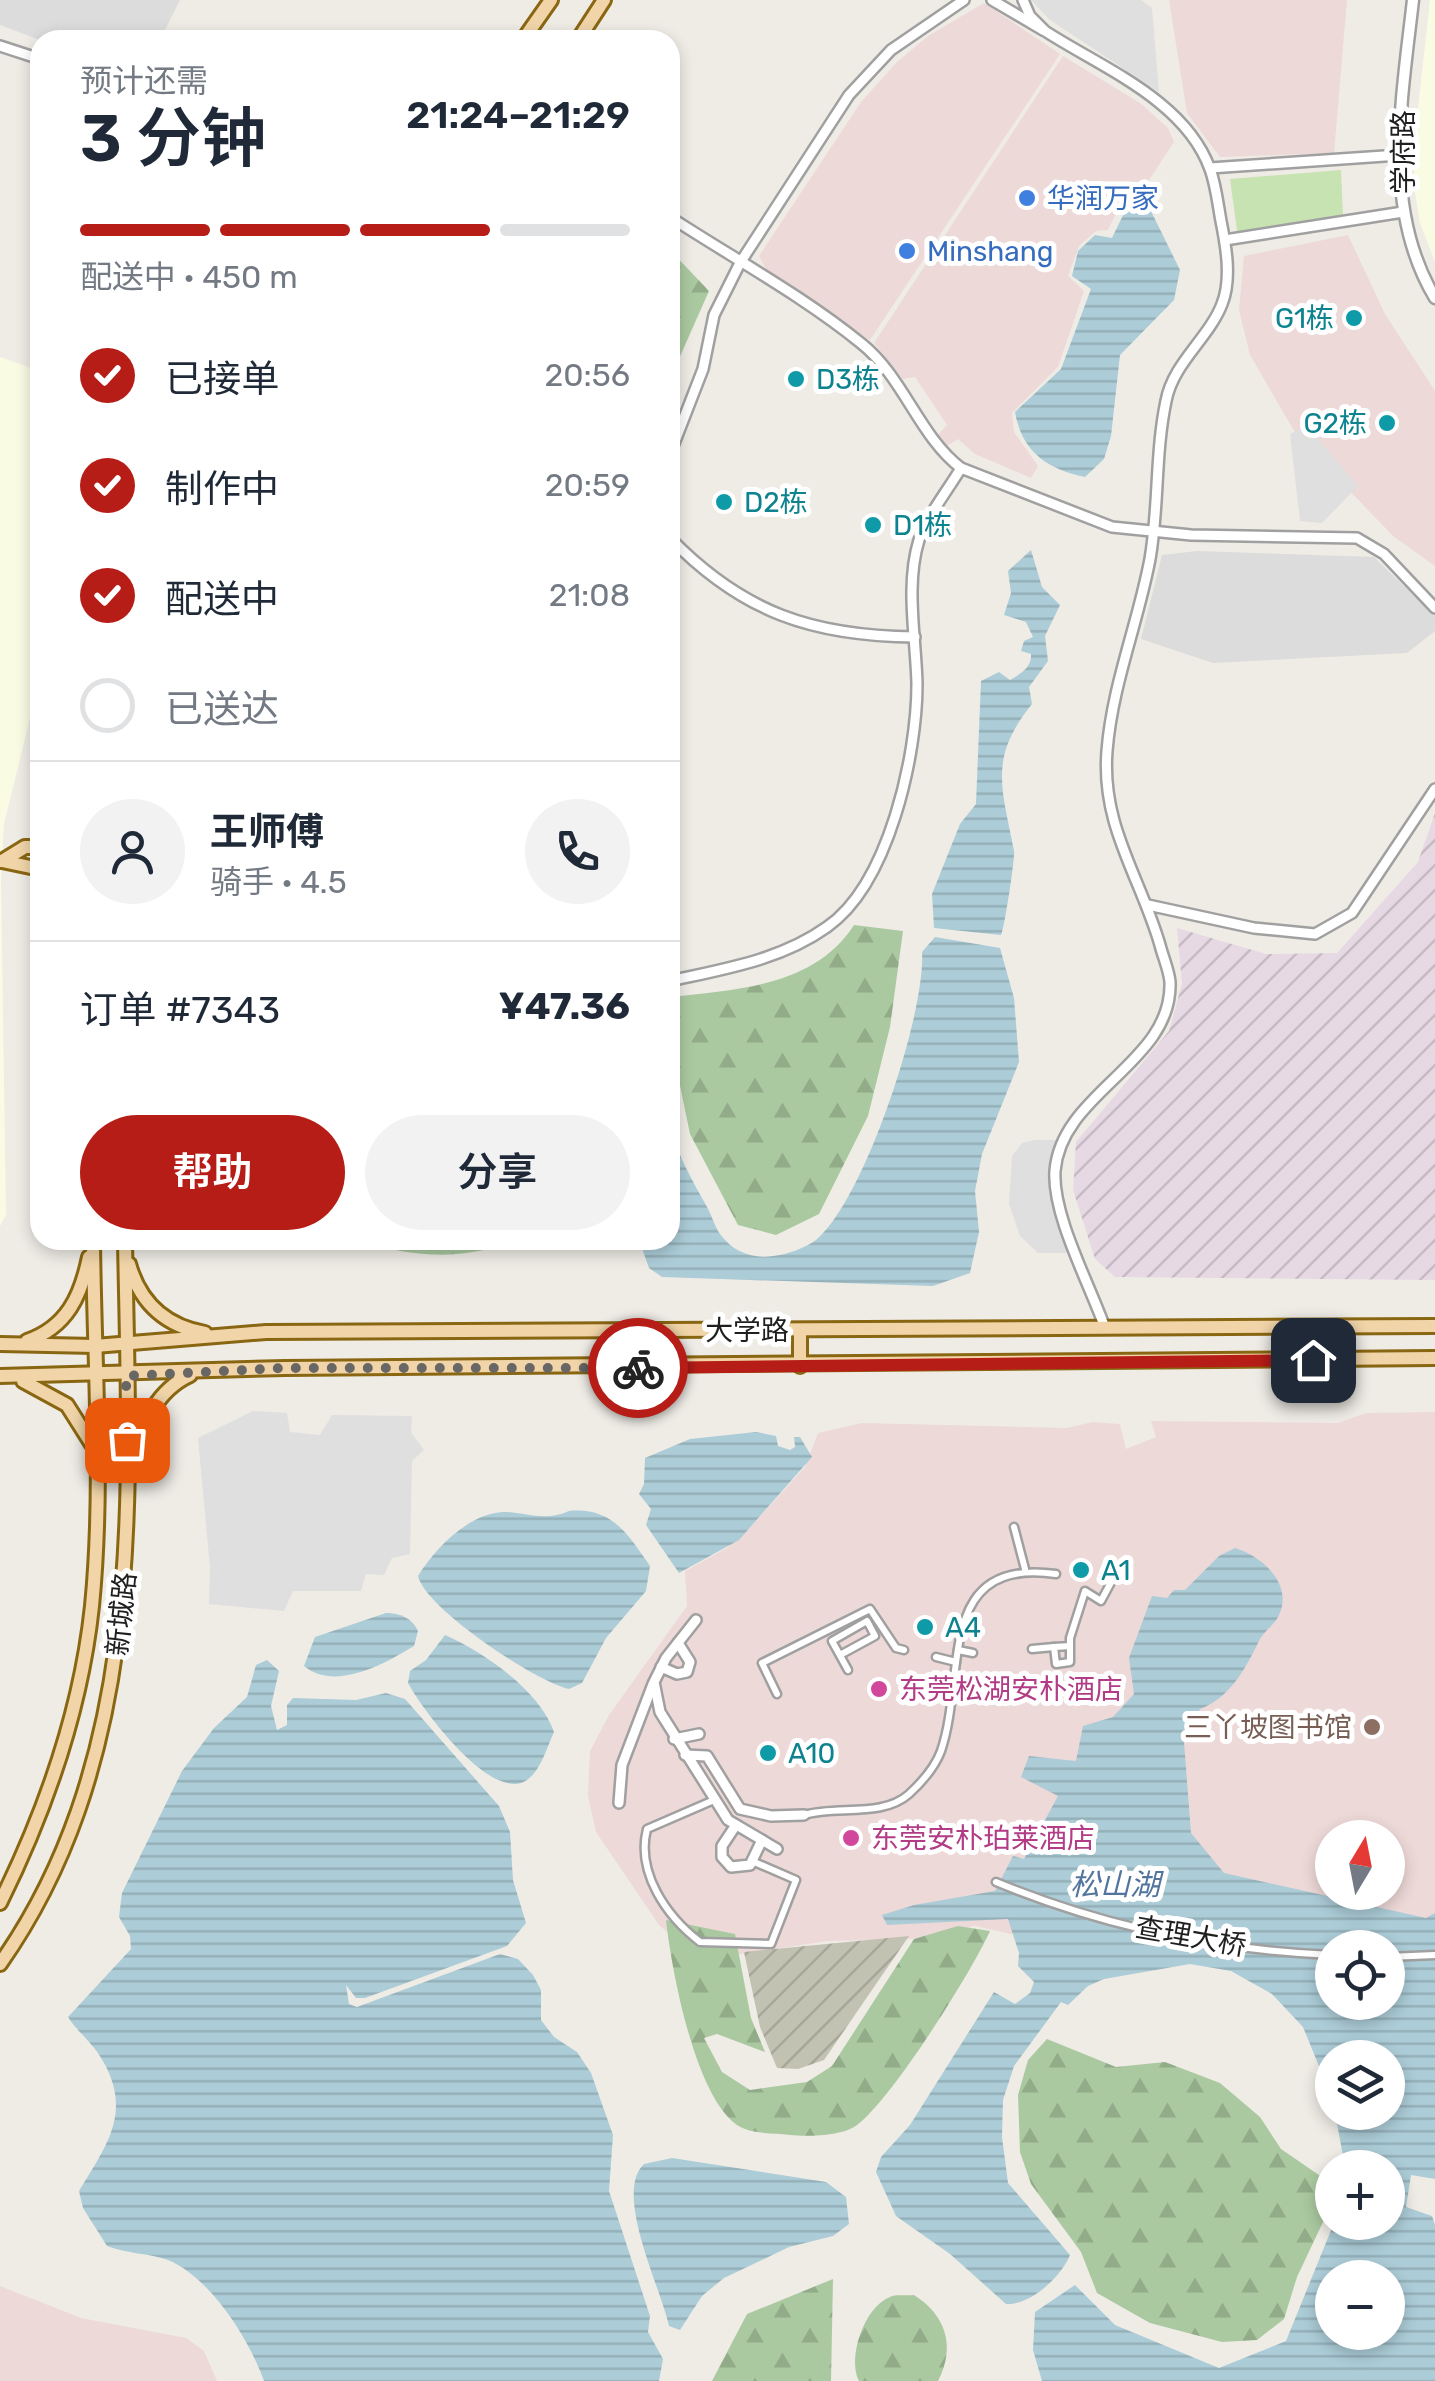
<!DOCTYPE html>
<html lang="zh">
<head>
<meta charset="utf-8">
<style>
	body { margin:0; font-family:Rubik,"Noto Sans SC",sans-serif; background:#f2f2f3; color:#1f2937; height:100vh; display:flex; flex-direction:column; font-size:38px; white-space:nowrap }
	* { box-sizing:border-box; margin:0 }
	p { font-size:32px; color:#747a83 }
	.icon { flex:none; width:55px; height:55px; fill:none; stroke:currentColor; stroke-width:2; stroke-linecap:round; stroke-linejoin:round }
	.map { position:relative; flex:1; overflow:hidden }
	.details { position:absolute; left:30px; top:30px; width:650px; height:1220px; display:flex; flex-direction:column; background:#fff; border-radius:30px; box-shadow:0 5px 15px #0003 }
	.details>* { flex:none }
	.needle { width:65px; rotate:10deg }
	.buttons { position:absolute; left:1315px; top:1820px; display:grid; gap:20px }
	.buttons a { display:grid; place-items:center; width:90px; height:90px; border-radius:50%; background:#fff; box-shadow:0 5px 15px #0003; font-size:50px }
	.pin { position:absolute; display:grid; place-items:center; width:85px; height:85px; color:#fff; margin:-42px; border-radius:20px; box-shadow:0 5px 15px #0006 }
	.courier { position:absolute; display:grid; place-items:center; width:100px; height:100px; margin:-50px; border:8px solid #b71d17; border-radius:50%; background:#fff; color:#222; box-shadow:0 2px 12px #0007 }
	.summary em { font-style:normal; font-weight:600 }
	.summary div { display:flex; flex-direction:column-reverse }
	.summary { display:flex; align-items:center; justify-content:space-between; height:170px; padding:0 50px }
	h1 { font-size:65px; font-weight:600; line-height:75px }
	.bar { display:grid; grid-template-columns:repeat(4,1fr); gap:15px 10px; align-content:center; height:120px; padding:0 50px }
	.bar i { height:12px; border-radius:8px; background:#e0e1e3 }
	.bar .current { background:#b71d17 }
	.bar p { grid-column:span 4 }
	.line { display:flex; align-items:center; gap:25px; padding:0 50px; border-top:2px solid #e0e1e3 }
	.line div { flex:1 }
	.round { display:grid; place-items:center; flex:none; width:105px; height:105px; border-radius:52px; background:#f2f2f3 }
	ol { padding:0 50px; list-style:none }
	li { display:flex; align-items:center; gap:30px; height:110px }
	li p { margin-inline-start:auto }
	li .icon { padding:10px; border-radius:50%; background:#b71d17; color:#fff; stroke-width:4 }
	li:last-child { color:#747a83 }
	li i { width:55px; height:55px; border:5px solid #e0e1e3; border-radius:50% }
	.button { display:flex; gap:20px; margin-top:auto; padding:20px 50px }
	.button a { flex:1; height:115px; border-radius:60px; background:#b71d17; color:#fff; font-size:40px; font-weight:600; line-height:115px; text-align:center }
	.button a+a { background:#f2f2f3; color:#1f2937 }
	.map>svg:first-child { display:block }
	.residential { fill:#dddcdc }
	.commercial { fill:#edd9d8; fill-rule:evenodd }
	.industrial { fill:url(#industrial-furrows) }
	.education { fill:#fafbe3 }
	.construction { fill:url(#construction-furrows) }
	.grass { fill:#c8e3b2 }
	.forest { fill:url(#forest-firs) }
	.parking { fill:#dfdfdf }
	.water { fill:url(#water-rules); fill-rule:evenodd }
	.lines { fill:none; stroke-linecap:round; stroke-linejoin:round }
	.pedestrian-casing { stroke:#a0a0a0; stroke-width:11 }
	.minor-casing { stroke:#a0a0a0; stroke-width:14 }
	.tertiary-casing { stroke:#a0a0a0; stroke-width:15 }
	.primary-casing { stroke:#896611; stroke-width:18 }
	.pedestrian { stroke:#fff; stroke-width:6 }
	.minor { stroke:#fff; stroke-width:9 }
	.tertiary { stroke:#fff; stroke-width:10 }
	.primary { stroke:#f1d5a9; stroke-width:12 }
	.done { stroke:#686765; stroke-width:10; stroke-dasharray:0 18 }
	.route { stroke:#b71d17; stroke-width:12 }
	.shop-dot { fill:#3f7fe0; stroke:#fff; stroke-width:4 }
	.culture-dot { fill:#0f9aa8; stroke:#fff; stroke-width:4 }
	.hotel-dot { fill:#d1479c; stroke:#fff; stroke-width:4 }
	.education-dot { fill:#8d6e63; stroke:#fff; stroke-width:4 }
	.labels { text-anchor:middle; stroke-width:10; stroke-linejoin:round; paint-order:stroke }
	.street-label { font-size:28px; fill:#1f1f1f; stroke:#fff }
	.shop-label { font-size:28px; fill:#366cbe; stroke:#fff; text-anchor:start }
	.culture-label { font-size:28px; fill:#0d838f; stroke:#fff; text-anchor:start }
	.hotel-label { font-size:28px; fill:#b23c85; stroke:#fff; text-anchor:start }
	.education-label { font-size:28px; fill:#785e54; stroke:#fff; text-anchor:end }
	.water-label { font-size:30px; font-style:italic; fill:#53759d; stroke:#fff }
</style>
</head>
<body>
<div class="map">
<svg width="1435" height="2381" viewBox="0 0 1435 2381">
	<defs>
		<pattern id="industrial-furrows" width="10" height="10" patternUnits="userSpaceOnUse" patternTransform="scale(2.5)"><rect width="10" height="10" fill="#e7d9e4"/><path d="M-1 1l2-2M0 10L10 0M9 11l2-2" fill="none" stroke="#c6bac3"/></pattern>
		<pattern id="construction-furrows" width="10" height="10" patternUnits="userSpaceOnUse" patternTransform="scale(2.5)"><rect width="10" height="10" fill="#c2c2b3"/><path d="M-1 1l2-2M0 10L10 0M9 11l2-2" fill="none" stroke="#a6a69a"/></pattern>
		<pattern id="forest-firs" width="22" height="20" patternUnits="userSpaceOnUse" patternTransform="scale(2.5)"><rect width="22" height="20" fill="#aac9a0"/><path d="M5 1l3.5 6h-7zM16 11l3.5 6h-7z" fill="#92ac89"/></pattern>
		<pattern id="water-rules" width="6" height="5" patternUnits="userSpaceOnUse" patternTransform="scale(2.5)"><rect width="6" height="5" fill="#acccd7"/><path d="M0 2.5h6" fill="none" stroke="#94afb8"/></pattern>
	</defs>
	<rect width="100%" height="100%" fill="#efece6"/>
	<g class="residential">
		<polygon points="0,0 180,0 160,40 40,40 0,25"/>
		<polygon points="1197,551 1374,557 1435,616 1435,631 1407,653 1213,663 1141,639 1162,555"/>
	</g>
	<g class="commercial">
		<polygon points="1169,0 1347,0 1334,153 1220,157 1187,113"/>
		<polygon points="984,3 1060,54 870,340 770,277 759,256 861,102 897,62 928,36"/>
		<polygon points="1063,56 1140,103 1168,128 1174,142 1147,183 1122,201 1108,230 1096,231 1079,246 1068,276 1084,291 1058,367 1012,413 1014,432 1038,466 1031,478 975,454 958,439 945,447 937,436 947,425 915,377 903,379 874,343"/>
		<polygon points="1348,235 1385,314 1435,391 1435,566 1393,536 1297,436 1250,355 1239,310 1244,256"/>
		<path d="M1435 1412V1994L1388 1948 1093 1952 975 1926 912 1939 828 1941 715 1958 681 1944 659 1925 596 1832 588 1796 590 1751 609 1715 687 1606 685 1571 727 1548 747 1531 805 1467 818 1433 862 1423 1067 1428 1093 1422 1120 1424 1126 1449 1156 1437 1151 1421 1338 1423 1366 1413ZM1332 1838H1388V1892H1332Z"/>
		<polygon points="0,2286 81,2318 186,2338 204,2351 217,2381 0,2381"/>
	</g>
	<polygon class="industrial" points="1435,813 1435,1280 1115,1277 1095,1259 1073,1190 1076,1142 1169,1031 1182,984 1177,928 1266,954 1337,953 1418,862"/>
	<g class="education">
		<polygon points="1430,0 1435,0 1435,262 1420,223 1414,186 1414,144"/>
		<polygon points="0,357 40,371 40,677 4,824 1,881 6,1215 0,1226"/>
	</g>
	<polygon class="construction" points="909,1936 824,2060 798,2069 777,2068 760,2027 744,1952"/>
	<polygon class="grass" points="1341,170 1343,215 1238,238 1230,179"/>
	<g class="forest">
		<polygon points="670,250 709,291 670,379"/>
		<path d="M854 925 903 931 890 1027 868 1116 819 1214 776 1235 738 1225 690 1134 679 1081 671 997C737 990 815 986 854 925Z"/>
		<path d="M350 1240H522C451 1262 421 1257 350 1240Z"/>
		<path d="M666 1920 735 1934 751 2018 765 2052 717 2034 704 2038 722 2072 750 2090 807 2082 832 2066 914 1939 958 1926 990 1931C971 1973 892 2099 857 2125 843 2136 808 2137 790 2135 776 2133 758 2134 745 2129 697 2112 671 1967 666 1920Z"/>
		<polygon points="1047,2039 1116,2067 1165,2062 1220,2083 1260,2117 1281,2149 1332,2184 1332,2203 1297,2277 1284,2319 1257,2340 1222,2342 1150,2323 1097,2293 1081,2252 1031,2184 1020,2152 1018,2095 1028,2060"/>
		<polygon points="833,2279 831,2381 712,2381 747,2314"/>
		<path d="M914 2295C946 2315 956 2347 938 2381H859C847 2358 864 2307 890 2297 895 2294 907 2296 914 2295Z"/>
	</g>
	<g class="parking">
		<polygon points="1031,0 1141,0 1152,8 1159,92 1050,20"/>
		<polygon points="1307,426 1358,486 1322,523 1300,521 1290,434"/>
		<polygon points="1035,1140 1059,1140 1050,1181 1070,1253 1038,1253 1020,1236 1009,1204 1012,1156 1022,1143"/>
		<polygon points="253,1411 287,1413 290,1432 320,1435 332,1415 412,1416 411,1432 424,1450 412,1461 410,1554 392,1558 384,1575 366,1574 361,1591 293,1591 284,1611 209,1604 210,1568 198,1438"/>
	</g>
	<g class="water">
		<path d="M1145 199 1180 270 1174 300 1120 355 1111 436 1104 459 1085 477C1047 469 1022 452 1015 412L1061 369 1091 289 1072 276 1078 251 1095 235 1112 238 1126 209Z"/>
		<path d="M1031 550 1042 587 1060 605 1045 636 1048 661 1029 687 1032 704C988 758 1002 788 1014 851 1015 858 1005 926 1001 935L934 928 932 894 960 824 976 804 981 681 999 672 1010 680C1020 674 1032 668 1031 654L1021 651 1024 641 1033 637 1026 622 1004 615 1011 593 1008 571Z"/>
		<path d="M935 937 1000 948 1014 998 1019 1062 982 1154 975 1191 979 1232 970 1273 933 1286 662 1277 649 1268 639 1240H670V1124C677 1155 692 1180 707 1207 712 1216 715 1227 720 1234 733 1252 752 1259 773 1256 786 1255 805 1248 816 1240 864 1201 926 1013 922 952Z"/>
		<polygon points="756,1432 776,1436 778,1446 790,1450 795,1447 794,1437 800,1437 812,1457 739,1540 679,1573 646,1525 651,1509 639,1494 644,1484 645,1458 690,1439"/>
		<path d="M569 1511C612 1507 628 1534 650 1566L646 1591 606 1638 582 1683 569 1689C536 1682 425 1608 418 1576 436 1547 471 1511 507 1512 530 1514 548 1521 569 1511Z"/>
		<path d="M1235 1548C1262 1556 1295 1585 1278 1617 1273 1626 1263 1632 1259 1641 1245 1669 1230 1698 1200 1709L1184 1742 1191 1833 1224 1873 1426 1918 1435 1913V2179L1411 2175 1406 2207 1432 2216 1435 2225V2381H1042L1033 2350 1035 2312 1075 2285 1115 2325 1219 2368 1286 2341 1334 2223 1388 2222V2168L1344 2161 1335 2113 1388 2112V2058H1332V2098L1303 2027 1272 1994 1231 1971 1190 1964 1104 1979 1088 1986 1068 2005 1061 2002 1014 2066 1003 2100 1002 2137 1008 2183 1070 2255C1061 2277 1031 2305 1006 2304L950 2254 896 2216 876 2172 881 2157 910 2125 994 1992 1015 2004 1030 1993 1034 1982 1018 1966 1019 1953 1008 1919 887 1925 882 1915 914 1905 995 1891 1013 1856 1024 1859 1058 1796 1021 1777 1029 1756 1076 1761 1083 1726 1113 1717 1134 1694 1129 1658 1152 1596 1167 1598 1174 1590H1185L1219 1556ZM1332 1948H1388V2002H1332ZM1332 2278H1388V2332H1332Z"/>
		<path d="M386 1613C400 1613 412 1618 418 1631L414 1646C386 1663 335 1692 304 1666L315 1637Z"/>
		<path d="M445 1635C484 1652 540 1691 554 1732 547 1747 541 1770 527 1780 493 1804 423 1711 408 1683L410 1671 426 1660Z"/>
		<path d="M267 1660 279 1671 271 1706 277 1730 287 1725V1705L293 1698 356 1700 386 1693 405 1699 499 1806 510 1832 513 1880 526 1923 507 1946 365 1998H356L346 1985 349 2004 357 2007 500 1954 518 1959 533 1975 541 1990V2020L554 2037 577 2052 591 2073 613 2135 609 2191 650 2316 648 2332 663 2359 659 2381H264C249 2339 211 2278 168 2260 149 2253 127 2254 107 2246L83 2208 79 2191C108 2143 135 2109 98 2053 89 2040 76 2030 68 2017L131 1949 130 1936 119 1917 122 1893 182 1771 214 1728 247 1697 256 1665Z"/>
		<path d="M672 2158 826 2182 846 2197 849 2224 833 2236 789 2247 724 2278 702 2296 680 2330 669 2326C661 2288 613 2193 644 2164Z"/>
	</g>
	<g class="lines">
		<defs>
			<g id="pedestrian">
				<polyline points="1014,1527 1025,1569"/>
				<polyline points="1070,1646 1054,1647 1056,1664 1070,1662 1070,1638 1085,1591 1101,1601 1116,1573"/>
				<polyline points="1032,1649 1054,1647"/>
				<polyline points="958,1650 973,1653"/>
				<polyline points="840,1655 875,1636 867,1621 832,1641 848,1670"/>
				<polyline points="936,1657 956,1662"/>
				<polyline points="777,1694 762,1663 870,1609 896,1648 904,1650"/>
				<path d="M714 1800 647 1829C636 1872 666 1916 700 1942L771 1944 796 1880 752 1861"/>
				<path d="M804 1815C837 1805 882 1818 909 1794 921 1783 935 1767 941 1751 967 1675 934 1557 1056 1574"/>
				<path d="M996 1882C1102 1926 1218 1950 1332 1955"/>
				<polyline points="1388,1957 1435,1955"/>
			</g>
			<g id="minor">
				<polyline points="992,0 1043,30"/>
				<path d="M1023 0 1030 16 1045 31C1102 68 1185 100 1210 169 1216 185 1218 205 1221 221 1226 246 1232 279 1222 304 1209 338 1173 363 1166 401 1155 453 1159 508 1150 559 1138 623 1112 686 1107 751 1101 826 1140 876 1160 945 1163 957 1169 970 1170 982 1173 1063 1061 1092 1055 1171 1052 1215 1090 1285 1105 1328"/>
				<polyline points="0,46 40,59"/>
				<polyline points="1210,168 1399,155"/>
				<path d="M670 217C733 258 803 296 862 344 904 378 919 436 961 468L1112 527 1191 535 1357 538 1384 554 1435 608"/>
				<polyline points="1225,240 1403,212"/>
				<polyline points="670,454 703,369 714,315 740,263 849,95 891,50 964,0"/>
				<path d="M670 538C743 613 813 636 915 637"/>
				<polyline points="1148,905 1254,928 1315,934 1352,913 1435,789"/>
				<path d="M670 981C724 969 781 960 827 927 889 884 917 755 917 684 916 638 905 585 919 540 927 516 948 490 961 468"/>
				<polyline points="696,1620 666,1658 654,1682 660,1712 728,1820 777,1849"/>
				<polyline points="661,1667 677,1674 687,1672 690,1662 678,1643"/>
				<polyline points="674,1739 699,1734"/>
				<polyline points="685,1755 707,1756 740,1809 771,1816 804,1815"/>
				<polyline points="619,1803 622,1765 653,1684"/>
				<polyline points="736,1825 722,1846 722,1857 731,1867 750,1865 762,1840"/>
			</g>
			<path id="tertiary" d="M1413 0C1402 98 1381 208 1435 298"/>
			<g id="primary">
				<polyline points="523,40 551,0"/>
				<polyline points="578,40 604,0"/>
				<polyline points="2,861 25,847 40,847"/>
				<polyline points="2,861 40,869"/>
				<path d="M129 1264C140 1303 165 1326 205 1333"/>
				<path d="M27 1341C67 1327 81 1296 89 1257"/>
				<polyline points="0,1344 95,1346 266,1332 1435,1326"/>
				<polyline points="800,1366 800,1330"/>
				<polyline points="0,1376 285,1368 1435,1358"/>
				<polyline points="23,1381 67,1405 93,1446"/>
				<path d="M132 1458C142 1424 157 1390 190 1375"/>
				<path d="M0 1903C46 1810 81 1710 92 1606 104 1485 94 1361 93 1240"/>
				<path d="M0 1964C149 1752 129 1486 125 1240"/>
			</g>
		</defs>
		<use href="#pedestrian" class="pedestrian-casing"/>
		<use href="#minor" class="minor-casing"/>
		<use href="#tertiary" class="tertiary-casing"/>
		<use href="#primary" class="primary-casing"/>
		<use href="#pedestrian" class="pedestrian"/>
		<use href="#minor" class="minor"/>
		<use href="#tertiary" class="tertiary"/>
		<use href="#primary" class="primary"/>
	</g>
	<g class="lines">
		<polyline class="done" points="127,1440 126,1376 284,1368 638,1368"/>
		<polyline class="route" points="638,1368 1313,1360"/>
	</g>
	<g class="shop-dot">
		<circle cx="1027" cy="198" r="10"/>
		<circle cx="907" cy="251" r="10"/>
	</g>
	<g class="culture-dot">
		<circle cx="1354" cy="318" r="10"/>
		<circle cx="796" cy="379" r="10"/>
		<circle cx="1387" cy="423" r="10"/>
		<circle cx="724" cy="502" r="10"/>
		<circle cx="873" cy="525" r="10"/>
		<circle cx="1081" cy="1570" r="10"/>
		<circle cx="925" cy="1627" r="10"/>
		<circle cx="768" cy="1753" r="10"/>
	</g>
	<g class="hotel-dot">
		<circle cx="879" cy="1689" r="10"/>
		<circle cx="851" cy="1838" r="10"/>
	</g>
	<circle class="education-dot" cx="1372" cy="1727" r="10"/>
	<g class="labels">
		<g class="street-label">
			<text transform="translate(1403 152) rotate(-90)" y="10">学府路</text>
			<text x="747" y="1340">大学路</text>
			<text transform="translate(121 1614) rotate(-84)" y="10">新城路</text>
			<text transform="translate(1191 1936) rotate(10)" y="10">查理大桥</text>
		</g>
		<g class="shop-label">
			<text x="1047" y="208">华润万家</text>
			<text x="927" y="261">Minshang</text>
		</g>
		<g class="culture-label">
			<text x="1334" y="328" text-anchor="end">G1栋</text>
			<text x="816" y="389">D3栋</text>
			<text x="1367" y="433" text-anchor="end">G2栋</text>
			<text x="744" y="512">D2栋</text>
			<text x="893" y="535">D1栋</text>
			<text x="1101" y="1580">A1</text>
			<text x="945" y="1637">A4</text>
			<text x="788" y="1763">A10</text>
		</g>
		<g class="hotel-label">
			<text x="899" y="1699">东莞松湖安朴酒店</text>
			<text x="871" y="1848">东莞安朴珀莱酒店</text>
		</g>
		<g class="education-label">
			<text x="1352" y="1737">三丫坡图书馆</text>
		</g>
		<g class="water-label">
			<text x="1115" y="1895">松山湖</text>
		</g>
	</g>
</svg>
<div class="buttons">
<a><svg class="needle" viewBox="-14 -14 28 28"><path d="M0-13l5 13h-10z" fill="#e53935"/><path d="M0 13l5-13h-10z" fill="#747a83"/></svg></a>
<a><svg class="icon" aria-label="locate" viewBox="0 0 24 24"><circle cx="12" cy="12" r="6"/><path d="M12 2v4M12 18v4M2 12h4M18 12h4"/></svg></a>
<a><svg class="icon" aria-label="layers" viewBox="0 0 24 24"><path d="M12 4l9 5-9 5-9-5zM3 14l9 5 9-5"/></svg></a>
<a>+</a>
<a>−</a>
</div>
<div class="pin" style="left:127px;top:1440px;background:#ea580c"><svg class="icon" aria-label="bag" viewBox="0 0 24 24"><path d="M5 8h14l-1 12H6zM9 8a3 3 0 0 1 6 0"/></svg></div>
<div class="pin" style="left:1313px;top:1360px;background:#1f2937"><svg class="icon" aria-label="home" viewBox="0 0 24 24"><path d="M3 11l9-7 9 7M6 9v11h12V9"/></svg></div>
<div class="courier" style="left:638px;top:1368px"><svg class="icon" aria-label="bike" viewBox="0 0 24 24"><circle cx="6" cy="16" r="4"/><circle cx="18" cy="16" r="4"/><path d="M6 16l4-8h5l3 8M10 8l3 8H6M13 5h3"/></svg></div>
<section class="details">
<div class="summary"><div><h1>3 分钟</h1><p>预计还需</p></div><em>21:24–21:29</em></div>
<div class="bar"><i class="current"></i><i class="current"></i><i class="current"></i><i></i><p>配送中 · 450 m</p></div>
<ol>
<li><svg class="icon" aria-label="check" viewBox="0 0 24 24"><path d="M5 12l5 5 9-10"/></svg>已接单<p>20:56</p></li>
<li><svg class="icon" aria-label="check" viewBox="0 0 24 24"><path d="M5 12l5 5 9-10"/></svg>制作中<p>20:59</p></li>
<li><svg class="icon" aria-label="check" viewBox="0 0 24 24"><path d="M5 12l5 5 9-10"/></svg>配送中<p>21:08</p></li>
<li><i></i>已送达</li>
</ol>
<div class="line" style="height:180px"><a class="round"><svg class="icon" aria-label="person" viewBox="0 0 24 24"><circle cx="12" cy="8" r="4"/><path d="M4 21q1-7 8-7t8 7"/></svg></a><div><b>王师傅</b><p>骑手 · 4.5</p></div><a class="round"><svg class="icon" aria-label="phone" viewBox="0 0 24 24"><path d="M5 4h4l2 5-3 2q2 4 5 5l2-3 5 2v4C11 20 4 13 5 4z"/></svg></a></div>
<div class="line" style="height:130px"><div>订单 #7343</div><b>¥47.36</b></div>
<div class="button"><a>帮助</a><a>分享</a></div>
</section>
</div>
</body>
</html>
